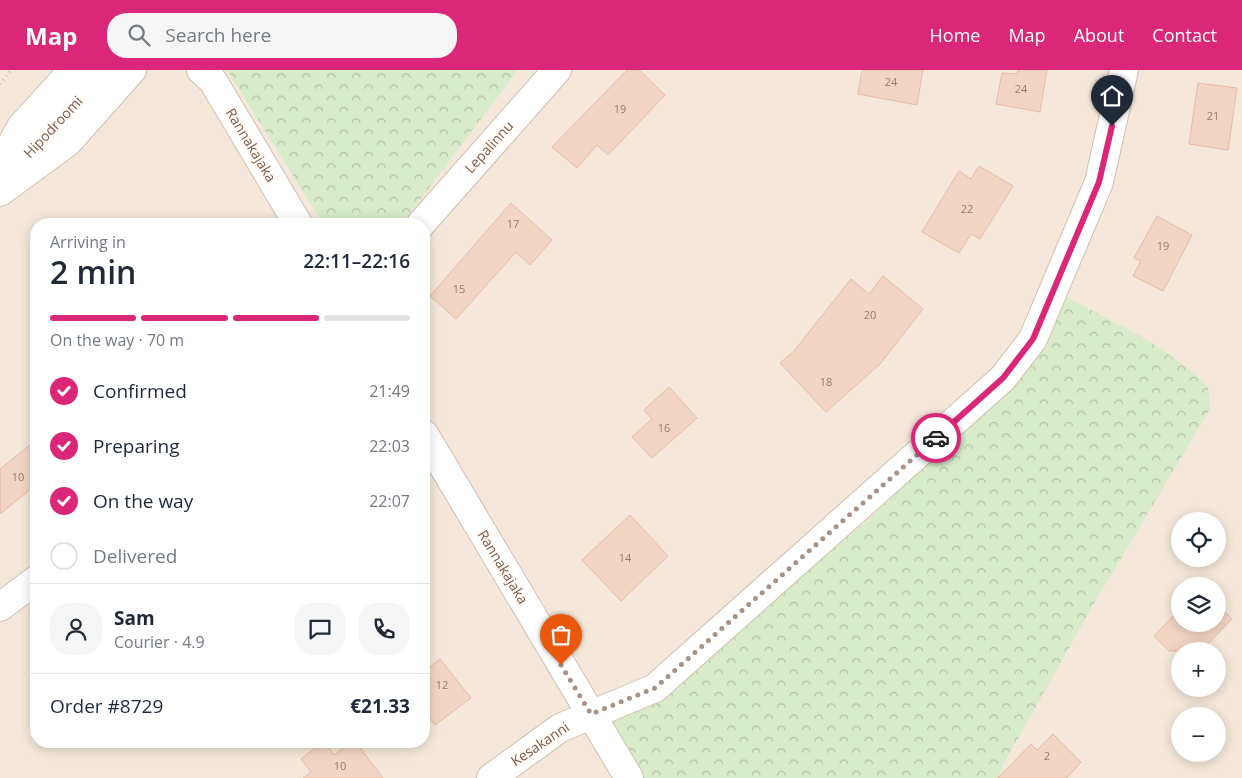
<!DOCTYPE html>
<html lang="en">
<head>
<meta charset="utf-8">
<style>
	body { margin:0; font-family:"Open Sans",sans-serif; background:#f6f6f7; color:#1f2937; height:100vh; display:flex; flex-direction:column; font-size:19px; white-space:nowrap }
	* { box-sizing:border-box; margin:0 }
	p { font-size:16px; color:#747a83 }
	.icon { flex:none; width:28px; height:28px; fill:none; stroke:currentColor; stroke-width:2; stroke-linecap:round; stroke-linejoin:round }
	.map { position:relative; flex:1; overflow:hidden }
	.side { position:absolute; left:30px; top:148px; width:400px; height:530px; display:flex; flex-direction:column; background:#fff; border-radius:20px; box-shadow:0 2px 12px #0003 }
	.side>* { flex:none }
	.tools { position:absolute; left:1171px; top:442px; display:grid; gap:10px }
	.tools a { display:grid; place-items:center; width:55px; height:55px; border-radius:50%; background:#fff; box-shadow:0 2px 12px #0003; font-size:25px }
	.pin { position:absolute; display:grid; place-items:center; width:42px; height:42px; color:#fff; margin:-51px -21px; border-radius:50% 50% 50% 0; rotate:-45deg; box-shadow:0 0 5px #0007 }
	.pin .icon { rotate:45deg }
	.courier { position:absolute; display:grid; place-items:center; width:50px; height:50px; margin:-25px; border:4px solid #db2777; border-radius:50%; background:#fff; color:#222; box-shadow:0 1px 6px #0007 }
	.overview em { font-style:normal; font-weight:600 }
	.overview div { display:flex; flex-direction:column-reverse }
	.overview { display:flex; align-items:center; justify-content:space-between; height:85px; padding:0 20px }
	h1 { font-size:32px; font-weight:600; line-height:38px }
	.bar { display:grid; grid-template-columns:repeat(4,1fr); gap:8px 5px; align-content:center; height:60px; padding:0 20px }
	.bar i { height:6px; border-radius:4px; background:#e0e1e3 }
	.bar .selected { background:#db2777 }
	.bar p { grid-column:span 4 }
	.line { display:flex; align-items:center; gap:12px; padding:0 20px; border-top:1px solid #e0e1e3 }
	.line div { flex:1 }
	.round { display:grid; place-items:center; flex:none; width:52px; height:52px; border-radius:20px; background:#f6f6f7 }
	ol { padding:0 20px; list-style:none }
	li { display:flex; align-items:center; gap:15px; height:55px }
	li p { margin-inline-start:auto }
	li .icon { padding:5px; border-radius:50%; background:#db2777; color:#fff; stroke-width:4 }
	li:last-child { color:#747a83 }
	li i { width:28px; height:28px; border:2px solid #e0e1e3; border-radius:50% }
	header { display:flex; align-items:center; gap:30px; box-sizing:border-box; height:70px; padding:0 25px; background:#db2777; color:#fff }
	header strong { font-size:24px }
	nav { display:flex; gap:28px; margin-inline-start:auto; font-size:18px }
	.search { width:350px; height:45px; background:#f6f6f7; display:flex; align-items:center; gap:12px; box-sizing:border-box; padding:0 18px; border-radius:20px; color:#747a83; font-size:19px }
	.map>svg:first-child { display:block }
	.residential { fill:#f5e8da; fill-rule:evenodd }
	.forest { fill:url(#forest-crowns) }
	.building { fill:#f3d5c3; stroke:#e6bba3 }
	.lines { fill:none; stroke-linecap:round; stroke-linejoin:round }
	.minor-casing { stroke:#d1beb0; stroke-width:30 }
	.path { stroke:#d9b8a5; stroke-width:3; stroke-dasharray:1 4; stroke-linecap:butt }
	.minor { stroke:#fff; stroke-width:28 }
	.done { stroke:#a89285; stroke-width:5; stroke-dasharray:0 9 }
	.route { stroke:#db2777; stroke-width:6 }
	.labels { text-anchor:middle; stroke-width:4; stroke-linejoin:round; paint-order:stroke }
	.number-label { font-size:11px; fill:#987a6a }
	.street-label { font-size:14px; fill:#7a5c4d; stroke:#fffaf3 }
</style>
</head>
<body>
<header>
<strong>Map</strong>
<div class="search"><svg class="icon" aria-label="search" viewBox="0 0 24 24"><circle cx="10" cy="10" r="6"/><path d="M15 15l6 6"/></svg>Search here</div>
<nav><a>Home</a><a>Map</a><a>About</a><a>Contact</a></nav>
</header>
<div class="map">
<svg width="1242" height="708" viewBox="0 0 1242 708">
	<defs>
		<pattern id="forest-crowns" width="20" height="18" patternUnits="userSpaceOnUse" patternTransform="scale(1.25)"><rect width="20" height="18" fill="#d8ecc9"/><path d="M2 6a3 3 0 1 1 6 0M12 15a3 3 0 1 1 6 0" fill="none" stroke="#b4c2a5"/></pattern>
	</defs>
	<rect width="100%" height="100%" fill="#fdf6ec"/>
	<path class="residential" d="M0 0H1242V708H0ZM36 154H424V671H36ZM1180 451H1218V489H1180ZM1180 516H1218V554H1180ZM1180 581H1218V619H1180ZM1180 646H1218V684H1180Z"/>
	<g class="forest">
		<polygon points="227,0 518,0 402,154 323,154"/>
		<polygon points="1054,220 1146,269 1191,300 1208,317 1210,339 1095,532 1004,693 998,708 630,708 599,660 797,504 866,452 893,426 959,352"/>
	</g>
	<g class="building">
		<polygon points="627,0 639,0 665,25 608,85 597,75 577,98 552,77"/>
		<polygon points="862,0 923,0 917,35 858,24"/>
		<polygon points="1018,0 1047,0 1040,42 996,34 1002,3 1017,4"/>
		<polygon points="1198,13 1237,18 1228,80 1189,74"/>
		<polygon points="979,96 1013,116 980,169 971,164 959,183 922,162 959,101 971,109"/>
		<polygon points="511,133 552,170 530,195 516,182 456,249 430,226"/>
		<polygon points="1157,146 1192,165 1163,221 1133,206 1141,191 1134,188"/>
		<polygon points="883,206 923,239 880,294 826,342 780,293 794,281 851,209 869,224"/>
		<polygon points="669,317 697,348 652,388 632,367 652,349 644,340"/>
		<polygon points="36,370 36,415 0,444 0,399"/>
		<polygon points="630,445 668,486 621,531 582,490"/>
		<polygon points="1218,535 1232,549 1201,581 1169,581 1154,566 1180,539 1180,554 1218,554"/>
		<polygon points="440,589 471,628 435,655 424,641 424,602"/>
		<polygon points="1053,664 1081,692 1067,708 998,708 1031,674 1037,680"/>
		<polygon points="324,671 334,685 353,671 355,671 383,708 303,708 311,702 301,689"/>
	</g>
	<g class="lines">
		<defs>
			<g id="minor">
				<polyline points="201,0 213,11 298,154"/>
				<polyline points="20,92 106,0"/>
				<polyline points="0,95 21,57 73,0"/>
				<polyline points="0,122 68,72 132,0"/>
				<polyline points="421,154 557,0"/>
				<polyline points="424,364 629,708"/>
				<polyline points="0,537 36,510"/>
				<polyline points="491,708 560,658 655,618 1003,308 1033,269 1099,112 1124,0"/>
			</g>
		</defs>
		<use href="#minor" class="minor-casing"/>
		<polyline class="path" points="0,14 11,0"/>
		<use href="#minor" class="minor"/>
	</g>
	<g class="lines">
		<polyline class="done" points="561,595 591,644 655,618 936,368"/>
		<polyline class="route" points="936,368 1003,308 1033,269 1099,112 1112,56"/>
	</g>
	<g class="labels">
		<g class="number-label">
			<text x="891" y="16">24</text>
			<text x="1021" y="23">24</text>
			<text x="620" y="43">19</text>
			<text x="1213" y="50">21</text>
			<text x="967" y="143">22</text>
			<text x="513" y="158">17</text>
			<text x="1163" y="180">19</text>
			<text x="459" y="223">15</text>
			<text x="870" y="249">20</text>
			<text x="826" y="316">18</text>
			<text x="664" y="362">16</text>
			<text x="18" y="411">10</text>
			<text x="625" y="492">14</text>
			<text x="442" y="619">12</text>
			<text x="1047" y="690">2</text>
			<text x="340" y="700">10</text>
		</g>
		<g class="street-label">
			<text transform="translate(53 57) rotate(-47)" y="5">Hipodroomi</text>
			<text transform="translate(251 75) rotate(59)" y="5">Rannakajaka</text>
			<text transform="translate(489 77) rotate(-48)" y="5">Lepalinnu</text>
			<text transform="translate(503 497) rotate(59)" y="5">Rannakajaka</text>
			<text transform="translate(540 674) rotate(-34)" y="5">Kesakanni</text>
		</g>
	</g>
</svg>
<div class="tools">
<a><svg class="icon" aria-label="locate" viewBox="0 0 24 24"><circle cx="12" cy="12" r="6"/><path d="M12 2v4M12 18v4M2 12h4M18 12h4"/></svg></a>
<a><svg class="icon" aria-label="layers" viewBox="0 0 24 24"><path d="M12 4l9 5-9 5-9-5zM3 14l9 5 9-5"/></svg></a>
<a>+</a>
<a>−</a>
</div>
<div class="pin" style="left:561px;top:595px;background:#ea580c"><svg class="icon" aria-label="bag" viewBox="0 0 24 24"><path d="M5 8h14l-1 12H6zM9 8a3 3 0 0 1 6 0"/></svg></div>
<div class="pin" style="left:1112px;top:56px;background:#1f2937"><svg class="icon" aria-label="home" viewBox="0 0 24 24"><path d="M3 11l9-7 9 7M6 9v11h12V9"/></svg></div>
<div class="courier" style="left:936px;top:368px"><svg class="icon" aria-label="car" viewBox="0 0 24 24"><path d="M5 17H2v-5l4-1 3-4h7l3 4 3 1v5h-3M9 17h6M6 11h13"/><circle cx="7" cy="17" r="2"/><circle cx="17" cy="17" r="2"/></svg></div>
<section class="side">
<div class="overview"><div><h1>2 min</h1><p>Arriving in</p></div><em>22:11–22:16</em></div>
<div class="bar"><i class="selected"></i><i class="selected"></i><i class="selected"></i><i></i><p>On the way · 70 m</p></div>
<ol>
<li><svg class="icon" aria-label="check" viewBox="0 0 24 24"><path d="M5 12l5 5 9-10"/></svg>Confirmed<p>21:49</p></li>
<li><svg class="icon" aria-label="check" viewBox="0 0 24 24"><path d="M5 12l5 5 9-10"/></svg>Preparing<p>22:03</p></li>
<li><svg class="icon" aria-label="check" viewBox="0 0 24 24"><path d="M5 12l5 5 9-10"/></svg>On the way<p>22:07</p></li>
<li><i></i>Delivered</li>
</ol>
<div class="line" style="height:90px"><a class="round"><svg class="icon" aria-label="person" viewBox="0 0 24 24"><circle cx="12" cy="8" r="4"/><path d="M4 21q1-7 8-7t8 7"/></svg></a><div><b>Sam</b><p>Courier · 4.9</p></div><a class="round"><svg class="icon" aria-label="chat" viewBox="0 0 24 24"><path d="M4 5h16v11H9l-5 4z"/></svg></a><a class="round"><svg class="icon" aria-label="phone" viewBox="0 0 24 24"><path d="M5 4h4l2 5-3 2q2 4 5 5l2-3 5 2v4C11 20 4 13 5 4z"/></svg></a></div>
<div class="line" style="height:65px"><div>Order #8729</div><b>€21.33</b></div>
</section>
</div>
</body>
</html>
